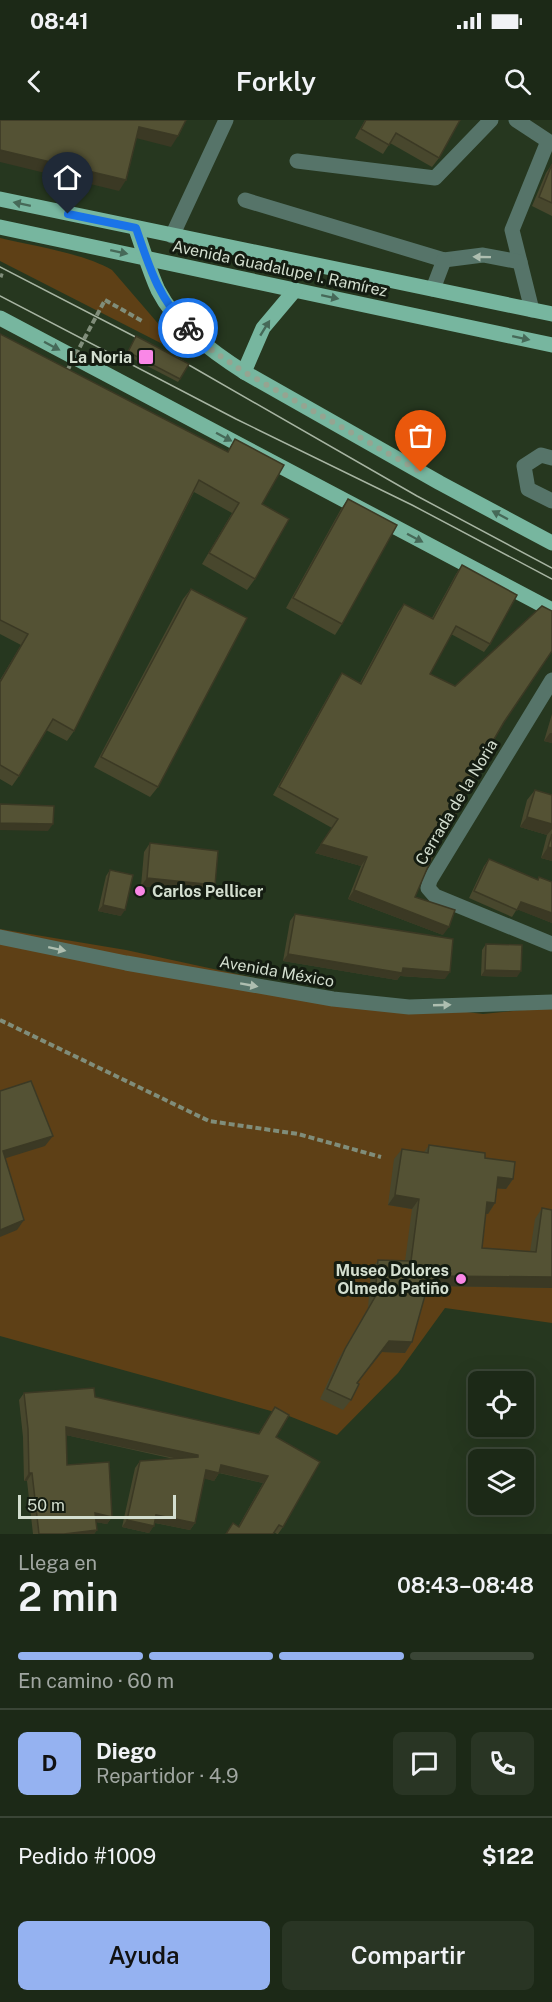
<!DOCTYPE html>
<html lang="es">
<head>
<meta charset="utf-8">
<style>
	body { margin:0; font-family:"Public Sans",sans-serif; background:#293524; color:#f1f3f6; height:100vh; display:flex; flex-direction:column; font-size:22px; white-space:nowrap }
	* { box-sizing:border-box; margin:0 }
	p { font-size:20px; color:#a0a6a1 }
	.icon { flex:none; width:33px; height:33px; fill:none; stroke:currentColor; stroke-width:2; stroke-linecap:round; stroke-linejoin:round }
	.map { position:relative; height:1414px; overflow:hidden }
	.drawer { display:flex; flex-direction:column; background:#1c2917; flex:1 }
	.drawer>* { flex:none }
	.tools { position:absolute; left:468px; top:1251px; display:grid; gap:12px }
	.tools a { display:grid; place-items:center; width:66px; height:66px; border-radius:9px; background:#1c2917; box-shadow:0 6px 24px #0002,0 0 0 2px #3a4536; font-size:30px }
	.scale { position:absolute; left:18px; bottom:15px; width:158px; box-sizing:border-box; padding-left:6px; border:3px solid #d3decf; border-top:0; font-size:16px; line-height:21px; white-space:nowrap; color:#d3decf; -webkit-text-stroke:4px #141c11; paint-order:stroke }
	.pin { position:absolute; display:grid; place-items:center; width:51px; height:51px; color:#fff; margin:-62px -26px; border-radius:50% 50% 50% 0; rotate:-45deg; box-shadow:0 0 6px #0007 }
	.pin .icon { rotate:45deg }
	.courier { position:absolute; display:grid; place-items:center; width:60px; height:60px; margin:-30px; border:4px solid #1a73e8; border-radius:50%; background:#fff; color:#222; box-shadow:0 2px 8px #0007 }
	.overview em { font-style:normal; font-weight:600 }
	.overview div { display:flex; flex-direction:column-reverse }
	.overview { display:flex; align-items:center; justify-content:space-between; height:102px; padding:0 18px }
	h1 { font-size:39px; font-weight:600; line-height:45px }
	.bar { display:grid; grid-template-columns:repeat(4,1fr); gap:9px 6px; align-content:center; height:72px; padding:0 18px }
	.bar i { height:8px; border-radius:4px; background:#3a4536 }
	.bar .active { background:#95b2f1 }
	.bar p { grid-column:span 4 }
	.line { display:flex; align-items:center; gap:15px; padding:0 18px; border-top:2px solid #3a4536 }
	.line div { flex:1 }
	.round { display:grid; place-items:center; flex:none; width:63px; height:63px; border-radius:9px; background:#293524 }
	.primary-button { display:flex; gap:12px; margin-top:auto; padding:12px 18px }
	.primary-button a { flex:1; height:69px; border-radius:9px; background:#95b2f1; color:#111; font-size:24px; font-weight:600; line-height:69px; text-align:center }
	.primary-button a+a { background:#293524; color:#f1f3f6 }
	.status { display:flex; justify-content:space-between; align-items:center; height:42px; padding:0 30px; background:#1c2917; direction:ltr }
	.status svg { height:16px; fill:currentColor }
	header { display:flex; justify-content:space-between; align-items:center; height:78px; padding:0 18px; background:#1c2917; font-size:27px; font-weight:600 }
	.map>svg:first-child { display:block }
	.green { fill:#5e4016 }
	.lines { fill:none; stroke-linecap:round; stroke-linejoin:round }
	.path { stroke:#808d7a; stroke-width:4; stroke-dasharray:6 3; stroke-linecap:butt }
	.minor { stroke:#567469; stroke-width:15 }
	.major { stroke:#77b69f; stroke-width:15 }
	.tram { stroke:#a7b4a2; stroke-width:1.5 }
	.path-bridge { stroke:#808d7a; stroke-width:4; stroke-dasharray:6 3; stroke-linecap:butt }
	.wall { fill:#48472d }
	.shaded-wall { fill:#3b3924 }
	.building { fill:#545234; stroke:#3b3924; stroke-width:1.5 }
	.oneway { fill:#466958 }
	.oneway2 { fill:#aebeb0 }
	.done { stroke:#96a491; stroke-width:6; stroke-dasharray:0 10.8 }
	.route { stroke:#1a73e8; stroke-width:8 }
	.poi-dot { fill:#fa87e7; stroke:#141c11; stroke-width:2 }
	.labels { text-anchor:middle; stroke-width:6; stroke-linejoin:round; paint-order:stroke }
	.street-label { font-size:16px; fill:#d3decf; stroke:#141c11 }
	.poi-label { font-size:16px; font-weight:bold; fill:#d3decf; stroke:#141c11; text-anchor:end }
</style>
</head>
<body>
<div class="status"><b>08:41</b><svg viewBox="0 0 49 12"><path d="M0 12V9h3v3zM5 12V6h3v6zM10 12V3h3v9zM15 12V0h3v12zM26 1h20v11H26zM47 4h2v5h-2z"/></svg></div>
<header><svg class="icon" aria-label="back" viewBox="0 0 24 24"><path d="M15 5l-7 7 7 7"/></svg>Forkly<svg class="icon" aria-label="search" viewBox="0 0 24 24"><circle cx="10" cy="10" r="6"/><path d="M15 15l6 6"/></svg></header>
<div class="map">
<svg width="552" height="1414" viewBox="0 0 552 1414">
	<rect width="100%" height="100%" fill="#26371f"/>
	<g class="green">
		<path d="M0 118C33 126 83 133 112 150L186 236 0 141Z"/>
		<polygon points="0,809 126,830 338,876 483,894 552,887 552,1203 445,1188 398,1253 337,1315 289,1296 0,1216"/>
	</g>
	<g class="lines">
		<g class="path">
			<polyline points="0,155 3,156"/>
			<polyline points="105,180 144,202"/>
			<polyline points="0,900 209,1001 298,1014 381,1037"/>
		</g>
		<g class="minor">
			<polyline points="516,0 548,21 512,110 532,190"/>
			<polyline points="297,41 435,58 491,0"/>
			<polyline points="245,80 444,140 483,135 520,142"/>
			<polyline points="172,116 226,0"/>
			<polyline points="433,169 444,140"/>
			<polyline points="552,338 541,335 524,346 528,369 552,381"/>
			<polyline points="552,560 430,760 428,768 435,776 552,824"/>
			<polyline points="0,817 126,843 333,879 409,887 552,882"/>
		</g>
		<g class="major">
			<polyline points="0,79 552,194"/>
			<polyline points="0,107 552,225"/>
			<path d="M136 109C143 129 149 150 158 170 176 205 211 231 244 252L440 363 552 423"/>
			<polyline points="0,198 552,490"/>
			<polyline points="244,252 263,208 295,170"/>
		</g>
		<g class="tram">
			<polyline points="0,147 151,225"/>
			<polyline points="0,176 236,299 412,385 552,459"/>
			<polyline points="175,237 417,376 552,448"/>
		</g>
		<polyline class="path-bridge" points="67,251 105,180"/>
	</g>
	<g class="wall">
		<polygon points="365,0 460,0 439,38 432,47 390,23 383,34 355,18"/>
		<polygon points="552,44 552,96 532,86 546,53"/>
		<polygon points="0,214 227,332 235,319 262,384 255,459 247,470 202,444 232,393 194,372 74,611 67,621 46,610 19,656 12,666 0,659 0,560 21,525 0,514"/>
		<polygon points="136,216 180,259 178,262 126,235"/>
		<polygon points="348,379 342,504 335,515 286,488 341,389"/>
		<polygon points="462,445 490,524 484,532 451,514 430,554 504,602 478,647 455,696 449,704 448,703 427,749 415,777 443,815 348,779 361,746 315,733 332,708 273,675 336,562 342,553 360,563 398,492 404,484 432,498 456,454"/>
		<polygon points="191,469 158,667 150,677 94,647 183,479"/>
		<polygon points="552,594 552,623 544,621"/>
		<polygon points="535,670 552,675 552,741 541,738 547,715 520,707 527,680"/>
		<polygon points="150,723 209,774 141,766 144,732"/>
		<polygon points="489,739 537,760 539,757 552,762 552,803 517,789 512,797 469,778 484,746"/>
		<polygon points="110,750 121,796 98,791 106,756"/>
		<polygon points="295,794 445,859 400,856 397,860 283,841 290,801"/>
		<polygon points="486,824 517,857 481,856 482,830"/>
		<polygon points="429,1025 485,1038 513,1059 506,1069 497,1068 495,1083 488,1094 486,1093 482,1128 530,1132 535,1099 542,1088 552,1090 552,1168 431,1166 427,1172 426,1172 412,1222 405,1233 382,1232 357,1263 351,1280 343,1290 320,1279 338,1240 368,1188 371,1150 378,1140 405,1141 412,1089 388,1085 394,1039 402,1029 424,1032"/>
		<polygon points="24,1273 95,1277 258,1314 275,1287 276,1317 283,1407 278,1414 277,1414 274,1412 238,1407 263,1363 219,1353 214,1361 204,1358 195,1403 190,1410 155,1403 149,1413 122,1407 135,1348 140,1341 174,1339 66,1315 67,1345 112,1397 107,1404 96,1402 97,1410 94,1414 33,1414 27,1361 24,1361 23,1317 19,1280"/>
	</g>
	<g class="shaded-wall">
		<polygon points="139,7 178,16 171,27 132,17"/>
		<polygon points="0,30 126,60 119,71 0,42"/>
		<polygon points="550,613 552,613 552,623 544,621"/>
		<polygon points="527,697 552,704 552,709 547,715 520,707"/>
		<polygon points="0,703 53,704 48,711 0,710"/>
		<polygon points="321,724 367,737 361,746 315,733"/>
		<polygon points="548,727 552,728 552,741 541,738"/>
		<polygon points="147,758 215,765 209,774 141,766"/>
		<polygon points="354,770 449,807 443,815 348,779"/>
		<polygon points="521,782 552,793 552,803 516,789"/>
		<polygon points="103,785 125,790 121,796 98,791"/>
		<polygon points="288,834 403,848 450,852 445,859 400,856 397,860 283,841"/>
		<polygon points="485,850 521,851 517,857 481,856"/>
		<polygon points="53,1016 45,1026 0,1040 3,1031"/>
		<polygon points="498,1057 513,1059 506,1069 491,1068"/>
		<polygon points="395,1075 419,1079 412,1089 388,1085"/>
		<polygon points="487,1082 495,1083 488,1094 480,1093"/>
		<polygon points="24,1100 17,1110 0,1117 0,1110"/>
		<polygon points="435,1156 552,1157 552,1168 431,1166 427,1172 422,1172 429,1161"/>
		<polygon points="389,1221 412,1222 405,1233 382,1232 349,1273"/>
		<polygon points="66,1307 198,1335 193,1342 61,1314"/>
		<polygon points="221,1345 268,1356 263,1363 216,1352"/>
		<polygon points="206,1350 219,1353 214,1361 201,1358"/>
		<polygon points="29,1353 32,1353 27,1361 24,1361"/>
		<polygon points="95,1393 112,1397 107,1404 89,1401"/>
		<polygon points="156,1395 195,1403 190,1410 151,1402"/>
		<polygon points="127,1400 154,1406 149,1413 122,1407"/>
		<polygon points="97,1410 94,1414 64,1414"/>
	</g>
	<g class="building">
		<polygon points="0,0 186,0 178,16 139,7 126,60 0,30"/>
		<polygon points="366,0 460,0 439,38 396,13 389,25 361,9"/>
		<polygon points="552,44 552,83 539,77"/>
		<polygon points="0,214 228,332 235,319 284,345 262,384 289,399 255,459 209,433 239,383 199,360 74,611 53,599 19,656 0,645 0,562 28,514 0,500"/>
		<polygon points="136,216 189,244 180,259 128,232"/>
		<polygon points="348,379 397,405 342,504 293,478"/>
		<polygon points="462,445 517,475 490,524 456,506 430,554 455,566 542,486 552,491 552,531 504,602 478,647 480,648 455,696 452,694 427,749 415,777 455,790 449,807 354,770 367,737 321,724 338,699 279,667 342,553 361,564 404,484 433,499"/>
		<polygon points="191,469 247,498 158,667 101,637"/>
		<polygon points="535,670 552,675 552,704 527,697"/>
		<polygon points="0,684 54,686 53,704 0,703"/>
		<polygon points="552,714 552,728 548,727"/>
		<polygon points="150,723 218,731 215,765 147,758"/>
		<polygon points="489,739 538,760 539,757 552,762 552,793 521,782 517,790 474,771"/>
		<polygon points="110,750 133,755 125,790 103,785"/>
		<polygon points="295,794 453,819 450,852 403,848 402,853 288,834"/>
		<polygon points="486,824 522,825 521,851 485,850"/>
		<polygon points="31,961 53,1016 3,1031 24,1100 0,1110 0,971"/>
		<polygon points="429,1025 485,1033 485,1038 515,1042 513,1059 498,1057 495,1083 487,1082 482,1128 536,1132 542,1088 552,1090 552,1157 435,1156 435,1162 429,1161 412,1222 389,1221 357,1263 359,1264 351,1280 327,1269 345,1229 375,1177 378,1140 411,1141 419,1079 395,1075 402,1029 428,1033"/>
		<polygon points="94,1268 95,1277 259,1314 275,1287 289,1295 276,1317 320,1342 283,1407 279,1405 273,1414 226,1414 233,1403 239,1407 268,1356 221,1345 219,1353 206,1350 195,1403 156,1395 154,1406 127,1400 140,1341 198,1337 198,1335 66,1307 67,1345 109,1342 112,1397 95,1393 97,1410 64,1414 39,1414 32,1353 29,1353 28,1309 24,1273"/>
	</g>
	<defs><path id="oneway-solid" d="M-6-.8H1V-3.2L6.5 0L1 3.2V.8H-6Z" transform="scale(1.5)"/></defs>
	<g class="oneway">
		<use href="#oneway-solid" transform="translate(22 84) rotate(-168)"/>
		<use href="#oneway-solid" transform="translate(119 132) rotate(12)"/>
		<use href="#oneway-solid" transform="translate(330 177) rotate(12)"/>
		<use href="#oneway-solid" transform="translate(265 208) rotate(-58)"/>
		<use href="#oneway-solid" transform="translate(521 218) rotate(12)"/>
		<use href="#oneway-solid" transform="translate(52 226) rotate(28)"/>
		<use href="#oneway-solid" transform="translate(224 317) rotate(28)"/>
		<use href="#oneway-solid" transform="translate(500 395) rotate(-152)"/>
		<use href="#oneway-solid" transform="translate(415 418) rotate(28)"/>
	</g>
	<g class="oneway2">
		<use href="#oneway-solid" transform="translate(482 137) rotate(-179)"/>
		<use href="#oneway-solid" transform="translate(57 829) rotate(12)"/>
		<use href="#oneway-solid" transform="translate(249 865) rotate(10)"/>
		<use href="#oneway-solid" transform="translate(442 885) rotate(-2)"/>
	</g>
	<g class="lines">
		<polyline class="done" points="188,208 213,231 244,252 421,352"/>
		<path class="route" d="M68 94 136 108C150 149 158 177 188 208"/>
	</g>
	<g class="poi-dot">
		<rect x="138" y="229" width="16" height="16" rx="3"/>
		<circle cx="140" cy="771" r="6"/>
		<circle cx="461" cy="1159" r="6"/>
	</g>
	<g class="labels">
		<g class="street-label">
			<text transform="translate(280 148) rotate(12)" y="6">Avenida Guadalupe I. Ramírez</text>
			<text transform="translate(456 682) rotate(-59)" y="6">Cerrada de la Noria</text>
			<text transform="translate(277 851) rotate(10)" y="6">Avenida México</text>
		</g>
		<g class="poi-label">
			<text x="132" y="243">La Noria</text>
			<text x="152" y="777" text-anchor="start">Carlos Pellicer</text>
			<text x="449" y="1156">Museo Dolores<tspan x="449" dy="18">Olmedo Patiño</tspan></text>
		</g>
	</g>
</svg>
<div class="tools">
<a><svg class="icon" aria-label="locate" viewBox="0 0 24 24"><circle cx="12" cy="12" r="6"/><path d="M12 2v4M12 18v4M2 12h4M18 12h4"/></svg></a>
<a><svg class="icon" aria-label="layers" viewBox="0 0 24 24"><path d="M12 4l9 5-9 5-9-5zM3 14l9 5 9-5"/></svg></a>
</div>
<div class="scale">50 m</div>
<div class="pin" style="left:421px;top:352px;background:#ea580c"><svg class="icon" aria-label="bag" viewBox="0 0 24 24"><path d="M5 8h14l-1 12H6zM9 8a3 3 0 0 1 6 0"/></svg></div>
<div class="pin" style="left:68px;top:94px;background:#1f2937"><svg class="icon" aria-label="home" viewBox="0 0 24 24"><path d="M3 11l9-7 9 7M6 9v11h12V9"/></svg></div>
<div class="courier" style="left:188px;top:208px"><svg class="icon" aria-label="bike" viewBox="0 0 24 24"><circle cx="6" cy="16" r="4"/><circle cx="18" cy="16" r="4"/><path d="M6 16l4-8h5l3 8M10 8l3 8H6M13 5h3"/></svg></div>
</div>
<section class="drawer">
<div class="overview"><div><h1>2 min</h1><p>Llega en</p></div><em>08:43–08:48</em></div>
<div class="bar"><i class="active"></i><i class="active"></i><i class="active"></i><i></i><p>En camino · 60 m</p></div>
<div class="line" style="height:108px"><b class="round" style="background:#95b2f1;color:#111">D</b><div><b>Diego</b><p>Repartidor · 4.9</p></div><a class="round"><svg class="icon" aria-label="chat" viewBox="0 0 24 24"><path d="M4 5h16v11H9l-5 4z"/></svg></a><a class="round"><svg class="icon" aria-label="phone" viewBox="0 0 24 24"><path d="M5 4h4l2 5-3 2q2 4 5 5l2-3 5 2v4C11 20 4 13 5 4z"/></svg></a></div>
<div class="line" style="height:78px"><div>Pedido #1009</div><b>$122</b></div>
<div class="primary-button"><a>Ayuda</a><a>Compartir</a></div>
</section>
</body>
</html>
